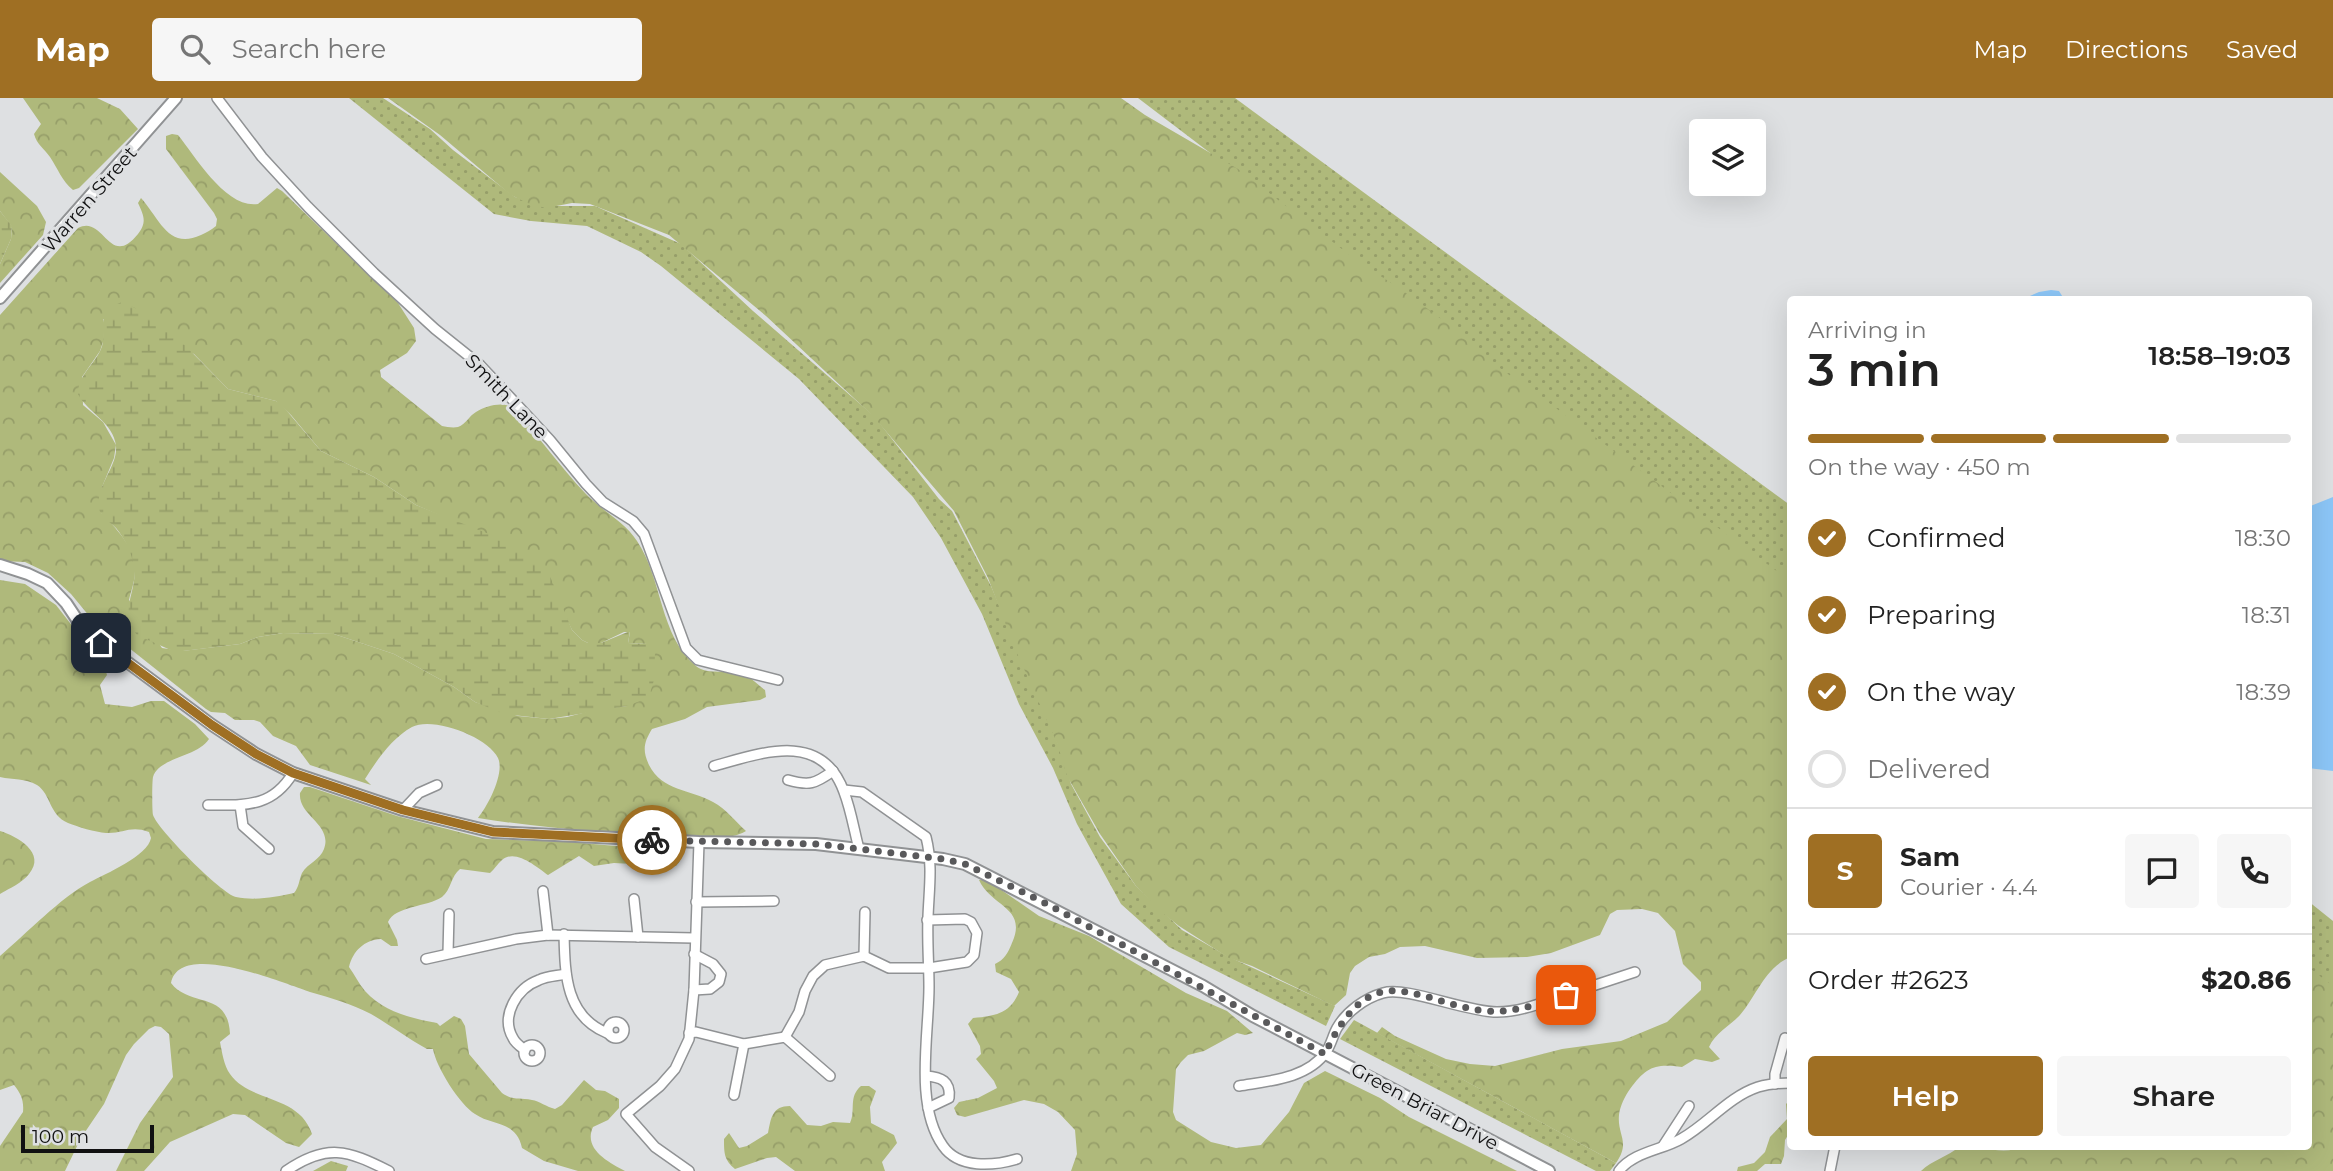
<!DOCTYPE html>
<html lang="en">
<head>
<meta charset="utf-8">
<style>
	body { margin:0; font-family:Montserrat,sans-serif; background:#f6f6f6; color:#222; height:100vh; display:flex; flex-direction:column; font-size:26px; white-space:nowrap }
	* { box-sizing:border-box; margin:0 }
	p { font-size:23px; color:#767676 }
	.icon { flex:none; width:38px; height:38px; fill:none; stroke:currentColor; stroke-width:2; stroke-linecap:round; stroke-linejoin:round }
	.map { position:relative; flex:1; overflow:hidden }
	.sheet { position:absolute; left:1787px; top:198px; width:525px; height:854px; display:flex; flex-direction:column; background:#fff; border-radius:7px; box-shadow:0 7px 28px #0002 }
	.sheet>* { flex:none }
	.controls { position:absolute; left:1689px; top:21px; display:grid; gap:14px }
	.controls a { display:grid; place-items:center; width:77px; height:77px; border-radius:7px; background:#fff; box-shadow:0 7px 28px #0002; font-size:35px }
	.scale { position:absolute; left:21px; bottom:18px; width:133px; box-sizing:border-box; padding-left:7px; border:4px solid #111112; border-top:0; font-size:19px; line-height:24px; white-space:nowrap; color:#111112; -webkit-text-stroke:5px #dee0e2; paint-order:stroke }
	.pin { position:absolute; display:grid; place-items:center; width:60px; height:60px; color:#fff; margin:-30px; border-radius:14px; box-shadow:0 4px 10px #0006 }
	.courier { position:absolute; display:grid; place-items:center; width:70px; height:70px; margin:-35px; border:5px solid #9f6f23; border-radius:50%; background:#fff; color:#222; box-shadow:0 2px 9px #0007 }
	.headline em { font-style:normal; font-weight:600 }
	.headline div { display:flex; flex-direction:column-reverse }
	.headline { display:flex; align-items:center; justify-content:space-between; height:119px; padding:0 21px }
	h1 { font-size:46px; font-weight:600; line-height:52px }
	.bar { display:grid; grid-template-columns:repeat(4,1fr); gap:10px 7px; align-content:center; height:84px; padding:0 21px }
	.bar i { height:9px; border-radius:5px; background:#e0e0e0 }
	.bar .selected { background:#9f6f23 }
	.bar p { grid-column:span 4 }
	.line { display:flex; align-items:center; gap:18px; padding:0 21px; border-top:2px solid #e0e0e0 }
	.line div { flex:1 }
	.round { display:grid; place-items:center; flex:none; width:74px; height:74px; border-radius:7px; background:#f6f6f6 }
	ol { padding:0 21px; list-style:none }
	li { display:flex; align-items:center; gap:21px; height:77px }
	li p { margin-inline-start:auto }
	li .icon { padding:7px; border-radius:50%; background:#9f6f23; color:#fff; stroke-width:4 }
	li:last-child { color:#767676 }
	li i { width:38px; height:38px; border:4px solid #e0e0e0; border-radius:50% }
	.cta { display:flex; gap:14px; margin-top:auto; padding:14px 21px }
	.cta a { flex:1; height:80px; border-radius:7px; background:#9f6f23; color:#fff; font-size:28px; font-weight:600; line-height:80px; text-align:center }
	.cta a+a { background:#f6f6f6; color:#222 }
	header { display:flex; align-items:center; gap:42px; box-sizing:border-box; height:98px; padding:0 35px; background:#9f6f23; color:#fff }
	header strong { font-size:33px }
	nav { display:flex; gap:38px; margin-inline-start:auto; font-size:24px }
	.search { width:490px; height:63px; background:#f6f6f6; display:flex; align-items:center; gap:18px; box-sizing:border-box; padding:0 24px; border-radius:7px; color:#767676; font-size:26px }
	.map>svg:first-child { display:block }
	.grass { fill:url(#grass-dots) }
	.forest { fill:url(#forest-crowns); fill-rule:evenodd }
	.wetland { fill:url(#wetland-marsh) }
	.water { fill:#8cc6f7 }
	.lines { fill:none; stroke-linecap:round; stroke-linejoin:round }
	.minor-casing { stroke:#909294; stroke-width:12 }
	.tertiary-casing { stroke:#909294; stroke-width:14 }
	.minor { stroke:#fff; stroke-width:9 }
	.tertiary { stroke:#fff; stroke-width:10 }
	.done { stroke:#59595b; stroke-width:7; stroke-dasharray:0 12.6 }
	.route { stroke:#9f6f23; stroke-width:9 }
	.labels { text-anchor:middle; stroke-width:6; stroke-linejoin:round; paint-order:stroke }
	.street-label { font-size:19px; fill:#111112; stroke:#dee0e2 }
</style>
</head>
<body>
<header>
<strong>Map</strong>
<div class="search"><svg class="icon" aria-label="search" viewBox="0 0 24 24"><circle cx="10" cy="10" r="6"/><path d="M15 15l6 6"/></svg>Search here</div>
<nav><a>Map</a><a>Directions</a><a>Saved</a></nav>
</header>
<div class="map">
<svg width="2333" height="1073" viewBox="0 0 2333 1073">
	<defs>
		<pattern id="grass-dots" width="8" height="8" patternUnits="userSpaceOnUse" patternTransform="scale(1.75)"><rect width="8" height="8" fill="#afb97b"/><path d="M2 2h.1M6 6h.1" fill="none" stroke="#969e69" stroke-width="1.8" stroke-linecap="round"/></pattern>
		<pattern id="forest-crowns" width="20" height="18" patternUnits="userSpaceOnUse" patternTransform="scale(1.75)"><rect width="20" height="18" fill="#afb97b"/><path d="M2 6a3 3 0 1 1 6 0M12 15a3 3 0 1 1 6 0" fill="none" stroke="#969e69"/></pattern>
		<pattern id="wetland-marsh" width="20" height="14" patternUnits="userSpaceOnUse" patternTransform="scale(1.75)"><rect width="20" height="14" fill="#afb97b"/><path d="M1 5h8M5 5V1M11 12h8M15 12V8" fill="none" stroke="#969e69"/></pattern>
	</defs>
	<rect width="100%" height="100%" fill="#dee0e2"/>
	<g class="grass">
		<polygon points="349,0 383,0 430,31 453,52 515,99 544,108 595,108 681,146 753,213 874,318 939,401 952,413 991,488 1061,653 1071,686 1100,739 1136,788 1182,832 1227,858 1335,908 1326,928 1169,849 1121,806 1077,726 1053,670 1019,606 982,516 941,440 913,399 799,281 661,168 641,154 587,128 531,123 494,116"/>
		<polygon points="1138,0 1235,0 1790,407 1790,496"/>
		<polygon points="2308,803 2333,823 2333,909 2308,890"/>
		<polygon points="1354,922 1616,1065 1610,1073 1596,1073 1340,941"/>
	</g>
	<g class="forest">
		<path d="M23 0H97L120 11 138 31 79 90 73 92C62 83 58 71 50 59 44 50 37 47 34 36L41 26Z"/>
		<path d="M388 0H1121L1145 17 1238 71 1364 168C1392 184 1419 204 1445 224 1472 246 1496 270 1526 288L1790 483V859C1764 871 1757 897 1740 917 1730 928 1715 935 1709 949L1720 961 1712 964 1695 961 1682 969C1655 965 1646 969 1630 991 1625 998 1620 1008 1619 1017 1617 1037 1631 1044 1616 1065L1377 935 1382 929 1395 938 1446 961 1470 966 1495 968 1562 951 1621 943 1667 924 1701 892V884L1683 866 1675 833 1658 815 1642 811 1617 812 1610 816 1600 837 1551 855 1527 859 1477 860 1425 848 1400 849 1385 856 1369 859 1355 868 1350 875 1346 897 1334 908 1252 868 1229 860 1179 828 1160 813 1136 788 1100 736 1067 678 1057 645 1016 553 988 480 954 413 872 317 766 218 669 137 590 106 572 105 546 110 529 106 511 97 440 37Z"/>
		<path d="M172 36 178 37C195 58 226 111 258 106L277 90 282 93 398 205 414 230 416 243 407 255 380 272 381 279 442 328C447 329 453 330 458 329 466 326 469 318 476 314 486 308 503 303 513 310 539 338 560 369 586 396 602 413 624 423 637 443 663 482 659 537 696 568 707 577 726 572 738 574 749 577 757 586 765 592L766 599 760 602 707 609 685 621 652 631C644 644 642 652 649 667 662 693 690 691 713 704 726 711 735 723 746 733 730 743 705 738 687 738 617 736 548 731 478 720 488 708 505 675 498 660 488 639 433 618 412 629 392 640 377 662 365 681L371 687 310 667 296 648 273 638 260 624 254 622H235L225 615 211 614 206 611 90 519 71 496 48 475 25 464 0 463V217L78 130C104 116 109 172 138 136 147 124 144 118 138 105L141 100C160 121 168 152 201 137 207 134 211 132 216 128L217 121 214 115 166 51V38ZM103 221 194 256 228 291 276 303 291 317 321 353 374 379 416 407 446 420 560 507 572 532 582 542 588 545H601L624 534H630L628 545 647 546 627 608 594 612 567 619 549 621 518 618 475 604 454 589 394 556 334 536 283 535 258 539 240 546 182 553 162 550 129 502C131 493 135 483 135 473 136 450 116 430 101 415L102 389 114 360 116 347 103 324 83 307 82 279 100 253 104 241Z"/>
		<polygon points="0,74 37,108 46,124 43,137 0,185 0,166 11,141 12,129 0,113"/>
		<path d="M0 482 25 486 56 507 105 570 107 577 100 587 105 606 132 609 151 603H164L195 626 209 641C196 660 159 659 153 679 152 684 152 712 153 717 158 732 222 796 236 799 255 803 276 799 294 795 299 789 299 782 302 775 308 765 320 762 324 751 333 726 298 718 300 695L304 689H310L397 718 486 741 570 744 674 753 680 763 676 768H670L614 765 594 768 579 758 548 777C537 769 515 750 502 762 497 766 495 771 490 775L460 771C451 778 451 792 442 799 427 809 395 808 388 824L397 842 398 848H391L381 841C364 842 353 853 349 869 355 877 359 886 365 893 384 914 410 920 437 925L440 928 454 918 461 921 465 928 469 956 502 995C513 1003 519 999 532 1002 539 1003 547 1009 555 1011L562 1007 584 982 596 992 605 993 619 1001V1010L608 1022 593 1029C583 1051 608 1064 625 1073H578L544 1063 522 1050C516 1022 492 1028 475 1016 460 1007 436 969 433 951H427C407 940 390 927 371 916 352 906 331 900 310 894 285 886 179 841 171 885 190 910 228 892 230 936L220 944C222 954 224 968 230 976 250 1005 299 996 312 1036L299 1049 286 1045 245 1017 233 1016 170 1044 144 1073H116L140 1025 173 979 169 936 161 929 155 928 149 931 134 946 126 957 104 1006 81 1040 65 1073H0V1048L23 1014C24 1002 21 996 14 987L0 992V858C27 835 60 800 90 784 105 776 148 758 151 740L149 734C130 727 123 736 106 735 95 734 78 729 68 725 49 717 51 696 37 687 25 680 13 682 0 679Z"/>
		<path d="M0 733C17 738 47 755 29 776 22 785 10 790 0 796Z"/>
		<path d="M979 782H987L1039 818 1089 838 1186 895 1227 913 1253 935 1245 937 1237 935 1204 953 1188 957 1181 964 1176 971 1173 1014 1176 1022 1211 1044 1236 1050 1261 1047 1289 1014 1304 985 1325 973 1380 1000 1409 1019 1517 1073H1071L1077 1056 1075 1032 1058 1014 1044 1006 1024 1002 965 1019 957 1017 954 1010 959 1004 978 1000 997 990 994 983 976 961 981 956 980 948 968 926 973 920C995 918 1010 916 1019 894L1011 881 996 874 995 866C1004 862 1008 855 1012 845 1028 809 991 809 979 782Z"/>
		<path d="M2308 869 2333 888V1073H1921C1932 1062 1948 1059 1960 1048 1981 1048 2005 1058 2024 1048H2308Z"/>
		<path d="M861 988H869L876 993 870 1009 871 1025 894 1037 897 1045 882 1064 885 1073H795L776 1059 767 1060 735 1071C724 1062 724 1055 724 1041L729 1035 739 1050 747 1048 768 1035C771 1020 772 1008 790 1008L807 1027 821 1028 833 1024 850 1025C856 1012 848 999 861 988Z"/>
		<polygon points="1790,1002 1790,1034 1785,1042 1784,1058 1781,1066 1765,1066 1757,1073 1737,1073 1738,1069 1754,1065 1765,1054 1770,1039 1787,1021 1786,1006"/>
		<polygon points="331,1063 348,1068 346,1073 313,1073"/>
	</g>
	<g class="wetland">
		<polygon points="0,113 12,128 11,141 0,166"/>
		<path d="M122 204 160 222 228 291 276 303 281 306 321 353 374 379 416 407 509 444 538 460 547 471 572 532 582 542 588 545H601L630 533 628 545 647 546 655 555 654 582 650 595 640 603 627 608 549 621 504 616 475 604 454 589 394 556 334 536 283 535 258 539 240 546 175 554 137 537C118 511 138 493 134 469 132 455 125 441 116 430 110 424 100 418 99 410 95 388 118 369 116 348 114 325 87 314 78 296 78 277 94 267 101 251 106 240 100 227 105 217 108 211 116 206 122 204Z"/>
	</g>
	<g class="water">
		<polygon points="2051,192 2059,193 2064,201 2023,201 2039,194"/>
		<polygon points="2333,399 2333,673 2308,670 2308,409"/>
	</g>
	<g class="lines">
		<defs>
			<g id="minor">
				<polyline points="217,0 262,59 308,109 374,175 435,231 480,267 550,342 586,386 603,404 633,423 644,436 686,550 698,562 778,582"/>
				<path d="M714 668C761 655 822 632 844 694 851 712 854 732 859 751"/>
				<path d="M788 682C809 688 815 686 833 673"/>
				<path d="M844 692 862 694 926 739C933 767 929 791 928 819 927 843 929 866 929 889 929 937 914 1007 943 1048 959 1071 993 1068 1017 1061"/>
				<path d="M208 707C245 707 272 710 293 675"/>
				<polyline points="240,707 243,728 269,751"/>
				<polyline points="403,712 419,695 437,687"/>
				<polyline points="543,793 548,837"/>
				<polyline points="634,801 638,839"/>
				<polyline points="696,804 774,803"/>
				<path d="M564 836C565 875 565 918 607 935"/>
				<polyline points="448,855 449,816"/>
				<polyline points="864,858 865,814"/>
				<polyline points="426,861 516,841 548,837 694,840"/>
				<polyline points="694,892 710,891 719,884 721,876 713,866 694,856"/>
				<circle cx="616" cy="932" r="8"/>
				<polyline points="689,935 696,934 744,946 785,939 830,978"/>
				<polyline points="785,939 799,914 805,893 813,878 825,867 864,858 889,870 929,870 967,864 974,857 977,835 971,824 965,821 927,822"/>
				<circle cx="532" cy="955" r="8"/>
				<path d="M525 952C521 949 515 945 513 940 500 918 517 890 539 882 547 878 557 878 566 876"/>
				<path d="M926 978C941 979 951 983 949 1000L928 1010"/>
				<polyline points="1775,986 1775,976 1785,940"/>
				<path d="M1239 988C1268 983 1307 981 1326 954 1331 947 1333 937 1337 930 1346 914 1365 900 1383 895 1407 888 1465 914 1497 914 1519 914 1539 906 1559 899 1584 891 1610 882 1635 874"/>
				<polyline points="734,997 744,946"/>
				<polyline points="1663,1048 1689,1008"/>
				<path d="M286 1073C327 1045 347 1052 389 1073"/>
				<polyline points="689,1073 655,1049 626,1016 660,988 675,971 689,941 694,892 699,744"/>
				<path d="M1619 1073C1633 1054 1662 1052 1681 1041 1708 1026 1728 999 1758 989 1768 986 1780 985 1790 985"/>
				<polyline points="1830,1073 1835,1048"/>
			</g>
			<g id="tertiary">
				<polyline points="0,200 176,0"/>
				<polyline points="0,467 28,476 47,485 66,505 84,532 212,627 256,656 293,675 403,712 493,734 699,744 816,746 943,761 965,766 1203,888 1253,918 1549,1073"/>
			</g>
		</defs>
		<use href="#minor" class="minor-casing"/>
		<use href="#tertiary" class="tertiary-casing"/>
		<use href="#minor" class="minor"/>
		<use href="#tertiary" class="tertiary"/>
	</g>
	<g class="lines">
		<path class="done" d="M652 742 817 746 943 761 965 766 1047 806 1325 956C1338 927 1361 889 1398 893 1429 896 1457 911 1488 913 1516 915 1540 905 1566 897"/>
		<polyline class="route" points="101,545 212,627 256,656 293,675 403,712 493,734 652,742"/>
	</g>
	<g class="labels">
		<g class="street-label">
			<text transform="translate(89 101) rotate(-49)" y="7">Warren Street</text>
			<text transform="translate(507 298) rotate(46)" y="7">Smith Lane</text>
			<text transform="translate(1425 1008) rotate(28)" y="7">Green Briar Drive</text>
		</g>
	</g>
</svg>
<div class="controls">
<a><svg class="icon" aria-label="layers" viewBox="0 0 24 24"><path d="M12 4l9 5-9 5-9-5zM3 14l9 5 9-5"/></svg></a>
</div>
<div class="scale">100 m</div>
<div class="pin" style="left:1566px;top:897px;background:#ea580c"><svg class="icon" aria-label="bag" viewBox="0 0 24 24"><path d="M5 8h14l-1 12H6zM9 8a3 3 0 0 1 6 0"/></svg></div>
<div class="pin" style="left:101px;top:545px;background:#1f2937"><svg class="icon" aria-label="home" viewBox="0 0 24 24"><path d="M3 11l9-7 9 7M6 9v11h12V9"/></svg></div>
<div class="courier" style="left:652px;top:742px"><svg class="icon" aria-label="bike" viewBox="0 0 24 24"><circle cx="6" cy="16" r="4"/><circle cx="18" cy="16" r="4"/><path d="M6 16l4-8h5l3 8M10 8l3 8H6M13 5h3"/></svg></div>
<section class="sheet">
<div class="headline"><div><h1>3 min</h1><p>Arriving in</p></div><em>18:58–19:03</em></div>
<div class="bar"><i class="selected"></i><i class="selected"></i><i class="selected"></i><i></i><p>On the way · 450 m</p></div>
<ol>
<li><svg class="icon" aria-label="check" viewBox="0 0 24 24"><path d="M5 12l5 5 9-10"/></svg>Confirmed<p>18:30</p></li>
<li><svg class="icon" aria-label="check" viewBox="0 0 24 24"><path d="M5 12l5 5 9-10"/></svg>Preparing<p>18:31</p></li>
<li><svg class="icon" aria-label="check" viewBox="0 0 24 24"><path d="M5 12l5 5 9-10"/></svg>On the way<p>18:39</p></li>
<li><i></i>Delivered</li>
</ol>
<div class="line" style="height:126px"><b class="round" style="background:#9f6f23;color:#fff">S</b><div><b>Sam</b><p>Courier · 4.4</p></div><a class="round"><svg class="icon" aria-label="chat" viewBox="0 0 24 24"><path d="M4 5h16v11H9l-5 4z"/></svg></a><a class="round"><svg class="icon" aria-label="phone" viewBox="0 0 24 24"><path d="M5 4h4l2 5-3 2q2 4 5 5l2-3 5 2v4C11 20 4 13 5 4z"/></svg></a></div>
<div class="line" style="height:91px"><div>Order #2623</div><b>$20.86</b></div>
<div class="cta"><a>Help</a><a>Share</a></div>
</section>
</div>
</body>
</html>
